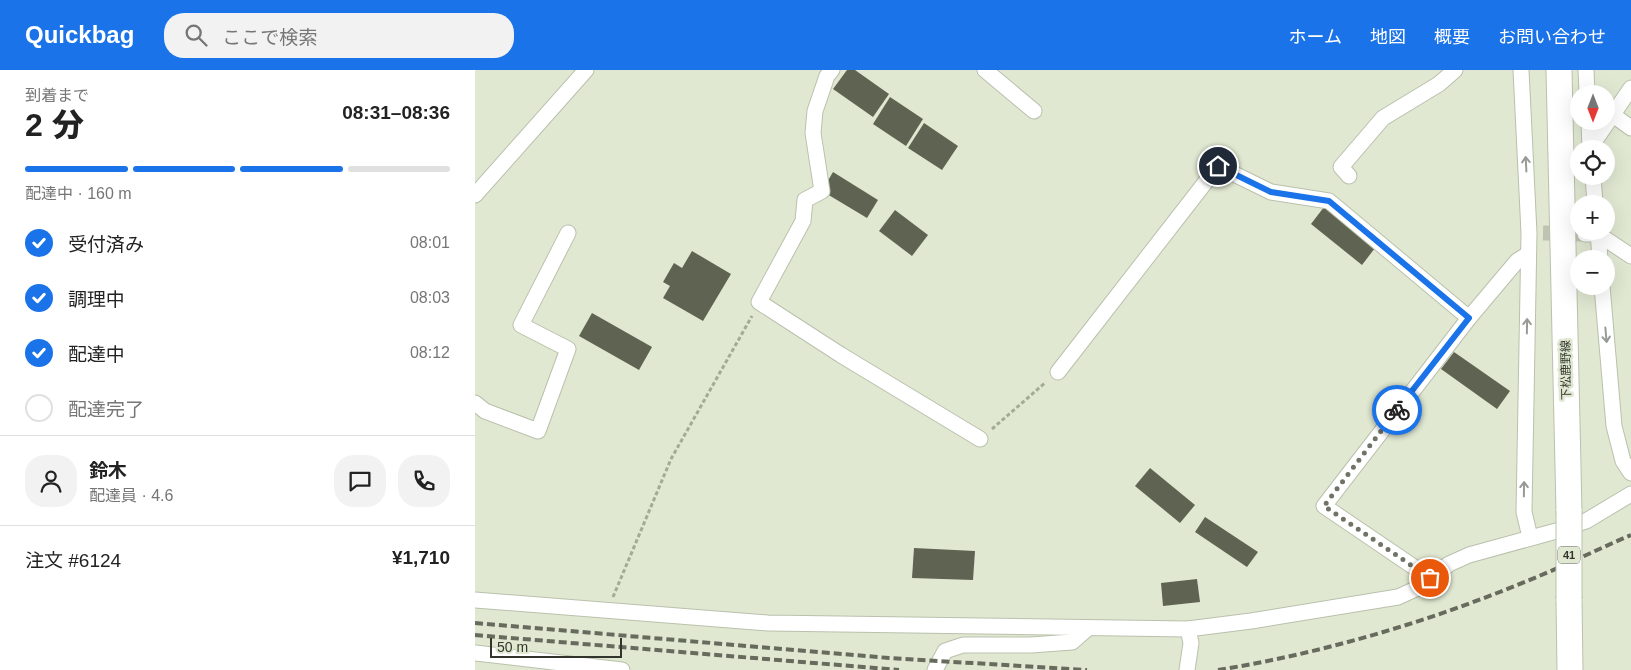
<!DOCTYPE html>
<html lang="ja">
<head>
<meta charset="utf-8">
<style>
	body { margin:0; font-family:Helvetica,"Noto Sans JP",sans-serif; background:#f2f2f2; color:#222; height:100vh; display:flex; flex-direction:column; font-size:19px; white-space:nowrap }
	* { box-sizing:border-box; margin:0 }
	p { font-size:16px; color:#767676 }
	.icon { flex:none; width:28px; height:28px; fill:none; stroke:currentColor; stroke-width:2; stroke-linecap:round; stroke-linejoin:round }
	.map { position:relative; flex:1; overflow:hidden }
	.panel { display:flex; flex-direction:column; background:#fff; width:475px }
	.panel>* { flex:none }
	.needle { width:32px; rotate:180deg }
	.fabs { position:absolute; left:1095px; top:15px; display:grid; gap:10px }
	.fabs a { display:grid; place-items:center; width:45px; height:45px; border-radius:50%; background:#fff; box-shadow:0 5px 20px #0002; font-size:25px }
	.scale { position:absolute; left:15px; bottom:12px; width:132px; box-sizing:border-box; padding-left:5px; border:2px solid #32352c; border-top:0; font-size:14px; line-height:18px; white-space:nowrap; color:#32352c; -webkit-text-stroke:4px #e0e8d2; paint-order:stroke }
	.pin { position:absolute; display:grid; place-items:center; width:42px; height:42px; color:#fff; margin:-21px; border:2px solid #fff; border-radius:50%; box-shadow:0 1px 5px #0007 }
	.courier { position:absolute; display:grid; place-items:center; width:50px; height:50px; margin:-25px; border:4px solid #1a73e8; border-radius:50%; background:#fff; color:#222; box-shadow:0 1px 6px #0007 }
	.summary em { font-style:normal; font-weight:800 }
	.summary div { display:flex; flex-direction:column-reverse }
	.summary { display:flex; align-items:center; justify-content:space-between; height:85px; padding:0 25px }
	h1 { font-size:32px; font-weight:800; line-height:38px }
	.bar { display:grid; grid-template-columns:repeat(4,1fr); gap:8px 5px; align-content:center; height:60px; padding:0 25px }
	.bar i { height:6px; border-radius:4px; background:#e0e0e0 }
	.bar .selected { background:#1a73e8 }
	.bar p { grid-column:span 4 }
	.line { display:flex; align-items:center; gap:12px; padding:0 25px; border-top:1px solid #e0e0e0 }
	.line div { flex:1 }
	.round { display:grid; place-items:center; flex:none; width:52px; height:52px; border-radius:20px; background:#f2f2f2 }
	ol { padding:0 25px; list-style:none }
	li { display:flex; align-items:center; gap:15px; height:55px }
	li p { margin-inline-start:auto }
	li .icon { padding:5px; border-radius:50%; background:#1a73e8; color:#fff; stroke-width:4 }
	li:last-child { color:#767676 }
	li i { width:28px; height:28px; border:2px solid #e0e0e0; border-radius:50% }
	header { display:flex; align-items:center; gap:30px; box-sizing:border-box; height:70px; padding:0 25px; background:#1a73e8; color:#fff }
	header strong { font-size:24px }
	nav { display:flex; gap:28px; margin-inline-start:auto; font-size:18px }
	.search { width:350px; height:45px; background:#f2f2f2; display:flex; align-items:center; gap:12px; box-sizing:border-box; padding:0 18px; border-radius:20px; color:#767676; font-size:19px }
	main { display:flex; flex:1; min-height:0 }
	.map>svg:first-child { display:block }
	.building { fill:#5e6451 }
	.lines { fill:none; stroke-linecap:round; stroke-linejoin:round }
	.street-tunnel { stroke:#bdc4b1; stroke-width:15; stroke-dasharray:15 8; stroke-linecap:butt }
	.street-casing { stroke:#b9c1ac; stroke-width:17 }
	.primary-casing { stroke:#b9c1ac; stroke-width:27 }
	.path { stroke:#a3aa98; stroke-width:3; stroke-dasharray:4 2.5; stroke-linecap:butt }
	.street { stroke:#fff; stroke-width:15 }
	.primary { stroke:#fff; stroke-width:25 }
	.rail { stroke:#666b5e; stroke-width:4; stroke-dasharray:8 4; stroke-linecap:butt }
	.primary-bridge-casing { stroke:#b9c1ac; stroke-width:27; stroke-linecap:butt }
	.primary-bridge { stroke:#fff; stroke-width:25 }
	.oneway { stroke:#989a96 }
	.done { stroke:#6f7466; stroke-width:5; stroke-dasharray:0 9 }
	.route { stroke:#1a73e8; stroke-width:6 }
	.labels { text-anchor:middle; stroke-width:5; stroke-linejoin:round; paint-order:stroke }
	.shield { fill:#e0e8d2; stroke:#666b5e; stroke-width:1 }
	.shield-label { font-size:11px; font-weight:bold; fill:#32352c }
	.street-label { font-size:12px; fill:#32352c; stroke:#e0e8d2 }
</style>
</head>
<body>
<header>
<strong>Quickbag</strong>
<div class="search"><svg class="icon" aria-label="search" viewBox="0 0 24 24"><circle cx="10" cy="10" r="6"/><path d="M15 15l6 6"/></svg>ここで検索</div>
<nav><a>ホーム</a><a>地図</a><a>概要</a><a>お問い合わせ</a></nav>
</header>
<main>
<section class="panel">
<div class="summary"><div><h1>2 分</h1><p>到着まで</p></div><em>08:31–08:36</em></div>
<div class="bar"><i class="selected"></i><i class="selected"></i><i class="selected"></i><i></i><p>配達中 · 160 m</p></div>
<ol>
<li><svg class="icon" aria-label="check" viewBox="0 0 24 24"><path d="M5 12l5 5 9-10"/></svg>受付済み<p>08:01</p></li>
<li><svg class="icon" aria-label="check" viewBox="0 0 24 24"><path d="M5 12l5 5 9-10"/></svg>調理中<p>08:03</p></li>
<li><svg class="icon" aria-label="check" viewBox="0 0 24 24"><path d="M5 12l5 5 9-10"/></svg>配達中<p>08:12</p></li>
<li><i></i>配達完了</li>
</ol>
<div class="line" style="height:90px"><a class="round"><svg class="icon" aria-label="person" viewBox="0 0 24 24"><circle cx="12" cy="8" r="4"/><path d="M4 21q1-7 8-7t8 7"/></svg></a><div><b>鈴木</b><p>配達員 · 4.6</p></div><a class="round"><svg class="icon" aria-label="chat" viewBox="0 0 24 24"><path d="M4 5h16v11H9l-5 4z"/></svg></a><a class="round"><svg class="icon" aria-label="phone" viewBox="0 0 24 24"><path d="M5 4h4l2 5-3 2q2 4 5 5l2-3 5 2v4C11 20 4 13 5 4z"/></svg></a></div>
<div class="line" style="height:65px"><div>注文 #6124</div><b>¥1,710</b></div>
</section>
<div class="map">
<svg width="1156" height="600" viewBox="0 0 1156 600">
	<rect width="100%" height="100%" fill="#e0e8d2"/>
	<g class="building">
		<polygon points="372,0 380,0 414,24 398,47 358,19"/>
		<polygon points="415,27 448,49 431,76 398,54"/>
		<polygon points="449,53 483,76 467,100 433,78"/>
		<polygon points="358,102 403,130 392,148 347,121"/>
		<polygon points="849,137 900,178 887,195 836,154"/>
		<polygon points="420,140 453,165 437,186 404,161"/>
		<polygon points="217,181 256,204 228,251 188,228 195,216 188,212 199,193 207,198"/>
		<polygon points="117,243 177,277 164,300 104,266"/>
		<polygon points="979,282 1035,321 1022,339 966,299"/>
		<polygon points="675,398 720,435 705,453 660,416"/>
		<polygon points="730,447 783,482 772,497 720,462"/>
		<polygon points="439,478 500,481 498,510 437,508"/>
		<polygon points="722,509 725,532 688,536 686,513"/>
	</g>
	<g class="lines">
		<polyline class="street-tunnel" points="1068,163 1110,164"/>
		<defs>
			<g id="street">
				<polyline points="357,0 352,6 340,41 338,63 347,121 330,130 328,151 284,232 366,285 505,369"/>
				<polyline points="510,0 559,41"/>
				<polyline points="1046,0 1054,163 1049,442 1055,467"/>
				<polyline points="1111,0 1112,24"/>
				<polyline points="1138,45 1156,58"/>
				<polyline points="1114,51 1115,79"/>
				<polyline points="1115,78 1156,18"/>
				<polyline points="874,106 866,97 908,48 964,14 980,0"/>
				<polyline points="1118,106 1120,134"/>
				<polyline points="0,125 111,0"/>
				<polyline points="1123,161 1125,189"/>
				<polyline points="1110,164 1123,164 1156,186"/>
				<polyline points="1127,216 1139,356 1148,391 1156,403"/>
				<polyline points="583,302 743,96 796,122 854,131 994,248"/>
				<polyline points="0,333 10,341 63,361 93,279 46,255 93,163"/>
				<polyline points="955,508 849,436 994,248 1042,191 1053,184"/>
				<polyline points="0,530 293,553 713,559"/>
				<polyline points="0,583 147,600"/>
				<polyline points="460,600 470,581 488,575 556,575 597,572 613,558"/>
				<polyline points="712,600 716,573 713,559 776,551 923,527 945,517 974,494 994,485 1085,460 1111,451 1156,424"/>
			</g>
			<g id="primary">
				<polyline points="1084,0 1094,441"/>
				<polyline points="1094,529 1095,600"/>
			</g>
		</defs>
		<use href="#street" class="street-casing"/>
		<use href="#primary" class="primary-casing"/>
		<g class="path">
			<polyline points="517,359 571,312"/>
			<polyline points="138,527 196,389 277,246"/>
		</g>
		<use href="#street" class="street"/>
		<use href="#primary" class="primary"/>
		<g class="rail">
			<polyline points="0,553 414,588 612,600"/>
			<polyline points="0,565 424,600"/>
			<path d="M743 600C848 583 953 552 1052 511 1087 497 1121 480 1156 465"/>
		</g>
		<defs>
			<polyline id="primary-bridge" points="1094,441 1094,529"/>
		</defs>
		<use href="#primary-bridge" class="primary-bridge-casing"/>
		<use href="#primary-bridge" class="primary-bridge"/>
	</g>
	<defs><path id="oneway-shaft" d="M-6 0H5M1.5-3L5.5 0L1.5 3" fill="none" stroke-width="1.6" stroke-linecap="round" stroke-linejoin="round" transform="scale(1.25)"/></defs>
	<g class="oneway">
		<use href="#oneway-shaft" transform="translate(1051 94) rotate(-93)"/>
		<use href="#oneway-shaft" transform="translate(1052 256) rotate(-89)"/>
		<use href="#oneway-shaft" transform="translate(1131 265) rotate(85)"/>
		<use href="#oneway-shaft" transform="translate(1049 419) rotate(-89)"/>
	</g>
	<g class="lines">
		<polyline class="done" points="922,340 849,436 955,508"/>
		<polyline class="route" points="743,96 796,122 854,131 994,248 922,340"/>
	</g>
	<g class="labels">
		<rect class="shield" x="1083" y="476.5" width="22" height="17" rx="4"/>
		<g class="shield-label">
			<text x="1094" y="489">41</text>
		</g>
		<g class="street-label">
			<text transform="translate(1091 300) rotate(-91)" y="4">下松鹿野線</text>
		</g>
	</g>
</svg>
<div class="fabs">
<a><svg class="needle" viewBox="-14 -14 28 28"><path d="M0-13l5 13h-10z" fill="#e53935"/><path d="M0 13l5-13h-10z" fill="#767676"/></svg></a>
<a><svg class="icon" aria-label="locate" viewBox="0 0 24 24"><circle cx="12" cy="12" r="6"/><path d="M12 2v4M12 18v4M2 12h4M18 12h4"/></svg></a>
<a>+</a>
<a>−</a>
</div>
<div class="scale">50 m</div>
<div class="pin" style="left:955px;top:508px;background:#ea580c"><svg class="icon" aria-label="bag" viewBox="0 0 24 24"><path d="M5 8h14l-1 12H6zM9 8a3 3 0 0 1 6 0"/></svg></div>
<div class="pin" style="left:743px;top:96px;background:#1f2937"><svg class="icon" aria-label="home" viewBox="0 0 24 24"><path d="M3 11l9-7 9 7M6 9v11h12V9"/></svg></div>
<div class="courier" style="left:922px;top:340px"><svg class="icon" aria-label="bike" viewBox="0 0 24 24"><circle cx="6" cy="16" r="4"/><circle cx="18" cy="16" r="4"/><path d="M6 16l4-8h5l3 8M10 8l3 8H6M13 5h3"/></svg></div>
</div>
</main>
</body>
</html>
